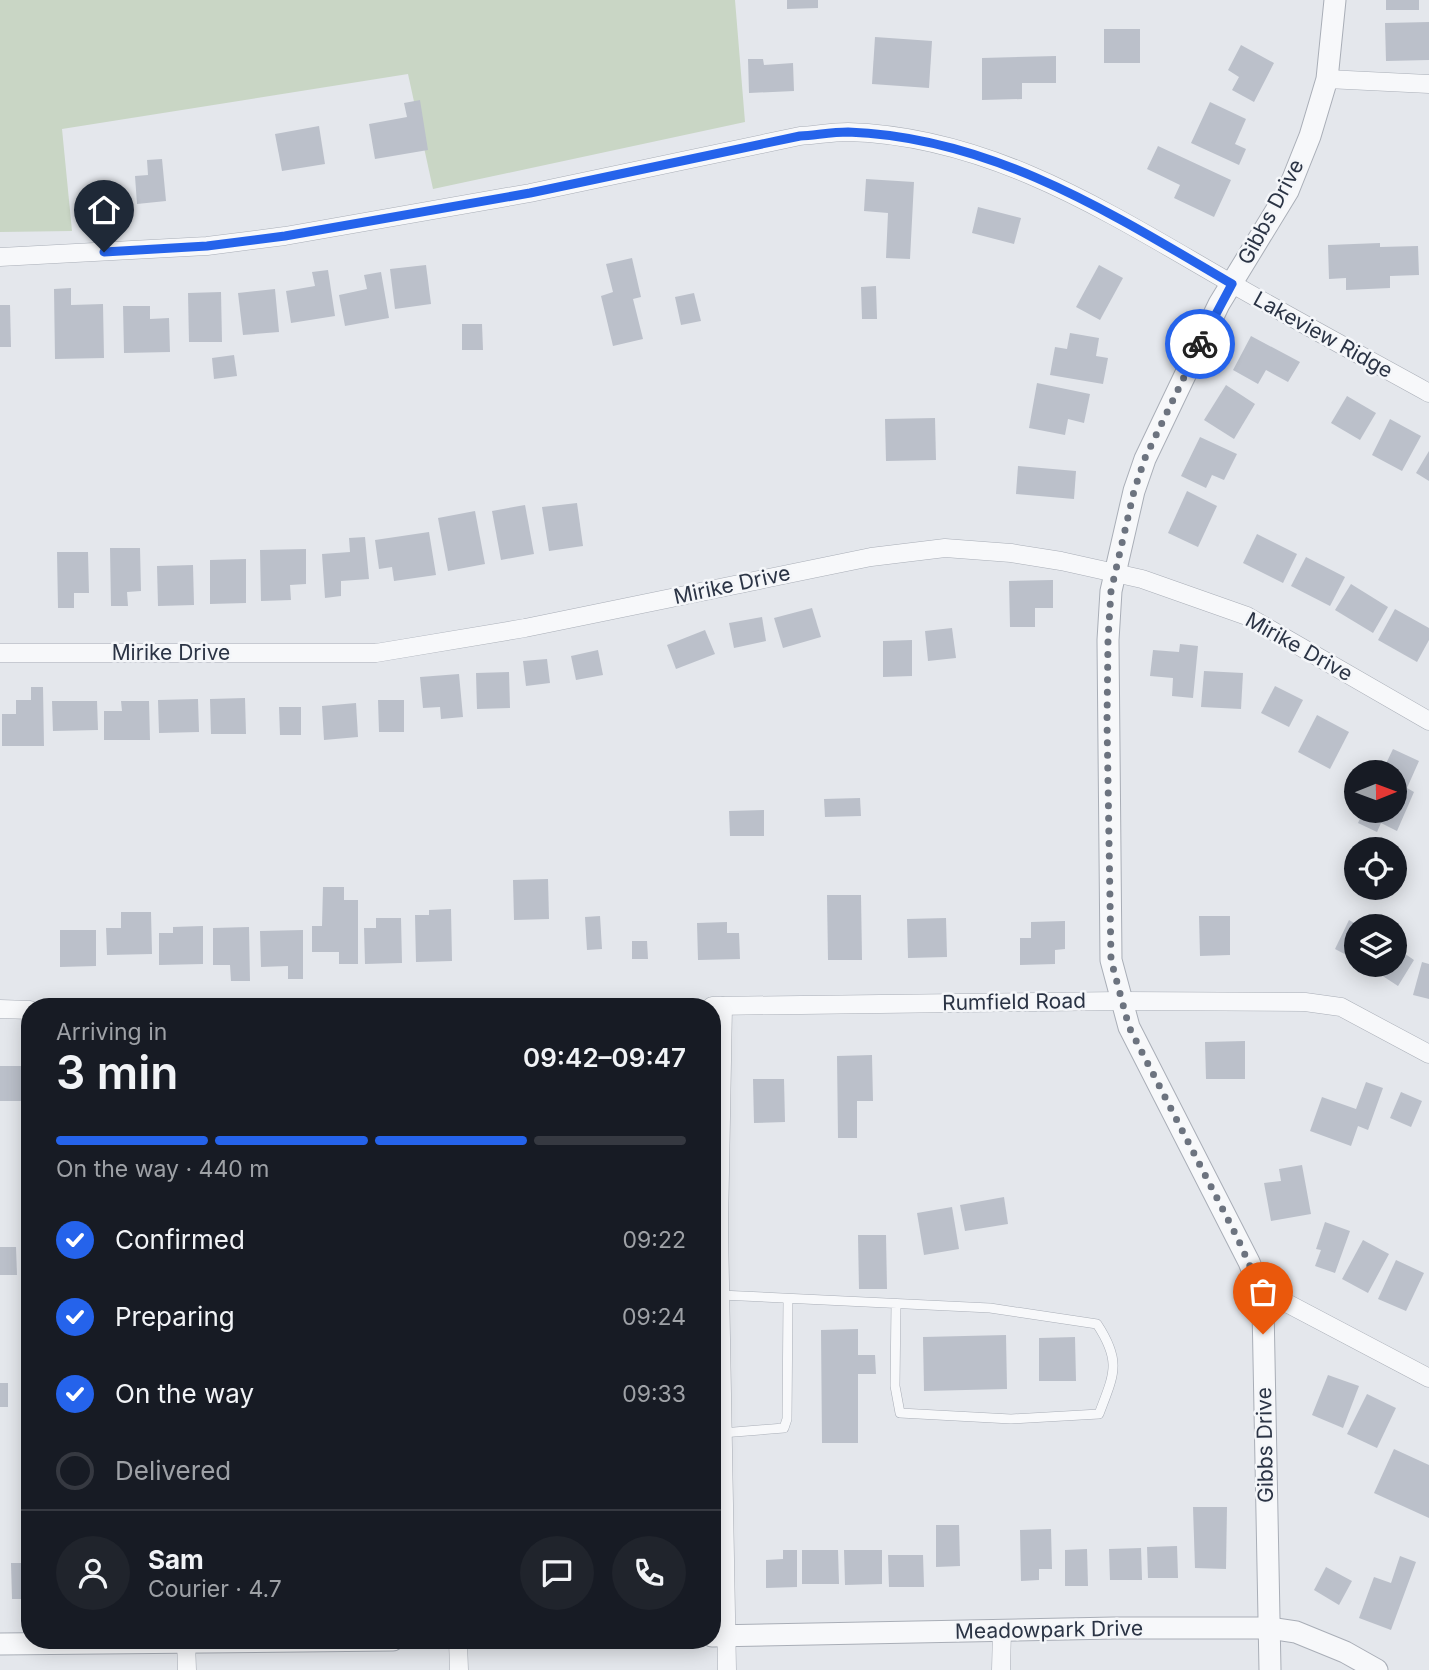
<!DOCTYPE html>
<html lang="en">
<head>
<meta charset="utf-8">
<style>
	body { margin:0; font-family:Inter,sans-serif; background:#20242c; color:#f1f3f6; height:100vh; display:flex; flex-direction:column; font-size:26px; white-space:nowrap }
	* { box-sizing:border-box; margin:0 }
	p { font-size:23px; color:#9ea1a6 }
	.icon { flex:none; width:38px; height:38px; fill:none; stroke:currentColor; stroke-width:2; stroke-linecap:round; stroke-linejoin:round }
	.map { position:relative; flex:1; overflow:hidden }
	.drawer { position:absolute; left:21px; top:998px; width:700px; height:651px; display:flex; flex-direction:column; background:#171b24; border-radius:28px; box-shadow:0 4px 18px #0003 }
	.drawer>* { flex:none }
	.needle { width:46px; rotate:89deg }
	.controls { position:absolute; left:1344px; top:760px; display:grid; gap:14px }
	.controls a { display:grid; place-items:center; width:63px; height:63px; border-radius:50%; background:#171b24; box-shadow:0 4px 18px #0003; font-size:35px }
	.pin { position:absolute; display:grid; place-items:center; width:60px; height:60px; color:#fff; margin:-72px -30px; border-radius:50% 50% 50% 0; rotate:-45deg; box-shadow:0 0 7px #0007 }
	.pin .icon { rotate:45deg }
	.courier { position:absolute; display:grid; place-items:center; width:70px; height:70px; margin:-35px; border:5px solid #2563eb; border-radius:50%; background:#fff; color:#222; box-shadow:0 2px 9px #0007 }
	.overview em { font-style:normal; font-weight:600 }
	.overview div { display:flex; flex-direction:column-reverse }
	.overview { display:flex; align-items:center; justify-content:space-between; height:119px; padding:0 35px }
	h1 { font-size:46px; font-weight:600; line-height:52px }
	.bar { display:grid; grid-template-columns:repeat(4,1fr); gap:10px 7px; align-content:center; height:84px; padding:0 35px }
	.bar i { height:9px; border-radius:5px; background:#363941 }
	.bar .active { background:#2563eb }
	.bar p { grid-column:span 4 }
	.line { display:flex; align-items:center; gap:18px; padding:0 35px; border-top:2px solid #363941 }
	.line div { flex:1 }
	.round { display:grid; place-items:center; flex:none; width:74px; height:74px; border-radius:37px; background:#20242c }
	ol { padding:0 35px; list-style:none }
	li { display:flex; align-items:center; gap:21px; height:77px }
	li p { margin-inline-start:auto }
	li .icon { padding:7px; border-radius:50%; background:#2563eb; color:#fff; stroke-width:4 }
	li:last-child { color:#9ea1a6 }
	li i { width:38px; height:38px; border:4px solid #363941; border-radius:50% }
	.map>svg:first-child { display:block }
	.green { fill:#c9d6c5 }
	.building { fill:#bbc0ca }
	.lines { fill:none; stroke-linecap:round; stroke-linejoin:round }
	.service-casing { stroke:#a9aeb7; stroke-width:10 }
	.minor-casing { stroke:#a9aeb7; stroke-width:19 }
	.tertiary-casing { stroke:#a9aeb7; stroke-width:23 }
	.service { stroke:#f7f8fa; stroke-width:9 }
	.minor { stroke:#f7f8fa; stroke-width:18 }
	.tertiary { stroke:#f7f8fa; stroke-width:21 }
	.done { stroke:#6c737f; stroke-width:7; stroke-dasharray:0 12.6 }
	.route { stroke:#2563eb; stroke-width:9 }
	.labels { text-anchor:middle; stroke-width:5; stroke-linejoin:round; paint-order:stroke }
	.street-label { font-size:21px; fill:#2b3445; stroke:#f4f6f9 }
</style>
</head>
<body>
<div class="map">
<svg width="1429" height="1670" viewBox="0 0 1429 1670">
	<rect width="100%" height="100%" fill="#e4e7ec"/>
	<polygon class="green" points="0,0 735,0 745,122 433,189 408,74 62,129 72,231 0,232"/>
	<g class="building">
		<polygon points="787,0 818,0 818,8 787,9"/>
		<rect x="1386" y="0" width="33" height="10"/>
		<polygon points="1429,22 1429,60 1386,61 1385,23"/>
		<rect x="1104" y="29" width="36" height="34"/>
		<polygon points="875,37 932,41 929,88 872,84"/>
		<polygon points="1241,45 1274,63 1254,102 1232,90 1239,77 1228,70"/>
		<polygon points="1056,56 1056,83 1022,83 1022,99 982,100 982,58"/>
		<polygon points="748,59 763,59 764,65 793,63 794,91 749,93"/>
		<polygon points="420,100 428,150 375,159 369,124 407,117 404,103"/>
		<polygon points="1210,102 1246,119 1235,144 1246,149 1239,165 1191,143"/>
		<polygon points="319,126 325,164 282,171 275,134"/>
		<polygon points="1158,146 1231,180 1214,217 1174,198 1180,185 1147,169"/>
		<polygon points="162,159 166,201 137,204 135,176 148,175 147,160"/>
		<polygon points="866,179 914,182 910,259 886,258 888,213 864,211"/>
		<polygon points="978,207 1021,218 1014,244 972,233"/>
		<polygon points="1380,243 1380,247 1418,246 1419,275 1390,276 1390,288 1346,290 1346,278 1329,279 1328,245"/>
		<polygon points="632,258 641,297 633,299 643,339 613,346 601,296 613,292 606,264"/>
		<polygon points="426,265 431,304 395,309 390,269"/>
		<polygon points="1099,265 1123,278 1100,320 1076,307"/>
		<polygon points="328,270 335,316 291,323 286,291 315,286 312,272"/>
		<polygon points="381,272 389,318 345,326 339,295 367,289 364,275"/>
		<polygon points="876,286 877,319 862,319 861,287"/>
		<polygon points="71,288 71,305 103,304 104,358 55,359 54,289"/>
		<polygon points="275,289 279,332 243,335 238,293"/>
		<polygon points="221,292 222,342 189,342 188,293"/>
		<polygon points="694,293 701,321 681,325 675,297"/>
		<polygon points="0,305 10,305 11,347 0,347"/>
		<polygon points="123,306 150,306 150,319 169,318 170,352 124,353"/>
		<polygon points="462,324 482,324 483,350 462,350"/>
		<polygon points="1070,333 1099,338 1096,356 1108,358 1103,384 1050,375 1055,347 1067,349"/>
		<polygon points="1251,336 1300,362 1288,382 1266,370 1258,384 1233,370"/>
		<polygon points="234,355 237,376 214,379 212,358"/>
		<polygon points="1037,383 1090,394 1084,423 1068,419 1065,435 1029,428"/>
		<polygon points="1226,385 1255,404 1234,439 1204,420"/>
		<polygon points="1347,396 1376,413 1360,440 1331,423"/>
		<polygon points="935,418 936,460 886,461 885,419"/>
		<polygon points="1390,419 1421,436 1402,471 1372,455"/>
		<polygon points="1200,437 1237,454 1224,480 1212,475 1206,488 1181,476"/>
		<polygon points="1429,451 1429,481 1416,473"/>
		<polygon points="1018,466 1076,471 1074,499 1016,494"/>
		<polygon points="1187,491 1217,506 1198,547 1168,533"/>
		<polygon points="577,503 583,546 549,551 542,507"/>
		<polygon points="525,505 534,554 501,560 492,511"/>
		<polygon points="475,511 485,564 448,571 438,518"/>
		<polygon points="429,532 436,575 394,581 392,567 379,569 375,540"/>
		<polygon points="1257,534 1297,554 1283,583 1243,563"/>
		<polygon points="365,537 369,579 341,581 341,596 325,598 322,554 350,552 349,538"/>
		<polygon points="110,548 140,548 141,591 127,592 128,606 111,606"/>
		<polygon points="306,549 306,584 290,585 291,600 261,601 260,550"/>
		<polygon points="57,552 88,552 89,593 74,593 74,608 58,608"/>
		<polygon points="1306,557 1345,577 1330,606 1291,586"/>
		<polygon points="246,559 246,603 210,604 210,560"/>
		<polygon points="193,565 194,605 158,606 157,566"/>
		<polygon points="1053,580 1053,608 1035,608 1035,627 1010,627 1009,581"/>
		<polygon points="1351,584 1388,607 1373,633 1335,610"/>
		<polygon points="812,608 821,637 783,648 774,618"/>
		<polygon points="1395,609 1429,628 1429,640 1417,662 1378,640"/>
		<polygon points="762,617 766,641 734,648 729,623"/>
		<polygon points="952,628 956,658 928,661 925,631"/>
		<polygon points="705,630 715,654 676,669 667,645"/>
		<polygon points="912,640 912,676 883,677 883,641"/>
		<polygon points="1180,644 1198,646 1193,698 1172,696 1173,678 1150,676 1153,650 1179,652"/>
		<polygon points="598,650 603,675 576,680 571,656"/>
		<polygon points="547,659 550,683 526,686 523,661"/>
		<polygon points="1204,671 1243,673 1241,709 1201,707"/>
		<polygon points="509,672 510,708 477,709 476,673"/>
		<polygon points="459,674 463,717 441,719 440,707 423,708 420,677"/>
		<polygon points="1275,686 1303,700 1289,727 1261,713"/>
		<polygon points="31,687 43,687 44,746 2,746 2,714 16,714 16,700 31,700"/>
		<polygon points="245,698 246,734 211,734 210,699"/>
		<polygon points="198,699 199,732 159,733 158,700"/>
		<polygon points="378,700 404,700 404,732 379,732"/>
		<polygon points="52,701 97,701 98,730 53,731"/>
		<polygon points="121,701 149,701 150,740 104,740 104,711 122,711"/>
		<polygon points="356,703 358,737 324,740 322,706"/>
		<polygon points="279,707 301,707 301,735 280,735"/>
		<polygon points="1317,715 1349,732 1330,769 1298,752"/>
		<polygon points="1393,749 1419,761 1407,788 1414,792 1397,831 1381,823 1377,832 1358,823 1364,810 1395,810 1395,772 1382,772"/>
		<polygon points="860,798 861,816 825,817 824,799"/>
		<polygon points="764,810 764,836 730,836 729,811"/>
		<polygon points="548,879 549,919 514,920 513,880"/>
		<polygon points="323,887 344,887 344,900 358,900 358,964 339,964 339,952 312,952 312,926 322,926"/>
		<polygon points="827,895 861,895 862,960 828,960"/>
		<polygon points="451,909 452,961 416,962 415,915 429,915 429,910"/>
		<polygon points="121,912 151,912 152,954 107,955 106,928 121,928"/>
		<polygon points="600,916 602,949 587,950 585,917"/>
		<polygon points="1199,916 1230,916 1230,955 1200,956"/>
		<polygon points="376,918 401,918 402,963 365,964 364,928 376,928"/>
		<polygon points="946,918 947,957 908,958 907,919"/>
		<polygon points="1349,920 1356,924 1356,960 1335,949"/>
		<polygon points="1065,921 1065,949 1055,950 1055,964 1020,965 1020,938 1031,938 1031,922"/>
		<polygon points="727,922 727,933 739,933 740,959 698,960 697,923"/>
		<polygon points="203,926 203,964 159,965 159,933 173,933 173,927"/>
		<polygon points="249,927 250,981 231,981 230,965 213,965 213,928"/>
		<polygon points="60,930 96,930 96,966 60,967"/>
		<polygon points="303,930 303,979 288,979 288,966 261,967 260,931"/>
		<polygon points="632,941 647,941 648,959 632,959"/>
		<polygon points="1395,947 1414,960 1398,986 1369,967 1372,964 1395,964"/>
		<polygon points="1422,962 1429,964 1429,999 1413,995"/>
		<polygon points="1245,1041 1245,1079 1206,1079 1205,1042"/>
		<polygon points="872,1055 873,1101 857,1101 857,1138 838,1138 837,1056"/>
		<rect x="0" y="1066" width="30" height="35"/>
		<polygon points="753,1079 784,1079 785,1122 754,1123"/>
		<polygon points="1366,1082 1383,1088 1368,1130 1358,1126 1351,1146 1310,1131 1322,1097 1356,1109"/>
		<polygon points="1401,1092 1422,1101 1411,1127 1390,1118"/>
		<polygon points="1302,1165 1311,1214 1271,1221 1264,1183 1281,1181 1279,1169"/>
		<polygon points="1004,1197 1008,1224 965,1231 960,1205"/>
		<polygon points="952,1207 959,1249 924,1255 917,1213"/>
		<polygon points="1325,1222 1350,1231 1335,1273 1315,1266 1321,1250 1316,1249"/>
		<polygon points="858,1235 886,1235 887,1289 859,1289"/>
		<polygon points="1363,1240 1389,1254 1368,1293 1342,1279"/>
		<polygon points="0,1247 16,1247 17,1275 0,1275"/>
		<polygon points="1396,1260 1424,1273 1406,1311 1378,1299"/>
		<polygon points="858,1329 858,1355 875,1355 876,1374 858,1374 858,1443 822,1443 821,1330"/>
		<polygon points="1006,1335 1007,1389 924,1391 923,1337"/>
		<polygon points="1075,1337 1076,1381 1039,1381 1039,1338"/>
		<polygon points="1328,1375 1359,1386 1343,1428 1312,1415"/>
		<rect x="0" y="1383" width="8" height="24"/>
		<polygon points="1367,1394 1396,1408 1377,1448 1347,1434"/>
		<polygon points="1394,1449 1429,1465 1429,1518 1374,1493"/>
		<polygon points="1193,1507 1227,1507 1226,1569 1195,1568"/>
		<polygon points="936,1525 959,1525 960,1566 936,1567"/>
		<polygon points="1051,1529 1052,1569 1039,1569 1039,1580 1021,1581 1020,1530"/>
		<polygon points="1177,1546 1178,1578 1148,1578 1147,1547"/>
		<polygon points="1141,1548 1142,1580 1110,1580 1109,1549"/>
		<polygon points="1087,1549 1088,1586 1065,1586 1065,1550"/>
		<polygon points="783,1550 797,1550 797,1587 766,1588 766,1560 783,1559"/>
		<polygon points="802,1550 838,1550 839,1584 802,1584"/>
		<polygon points="844,1550 882,1550 882,1584 845,1585"/>
		<polygon points="888,1555 923,1555 924,1587 889,1587"/>
		<polygon points="1400,1556 1416,1562 1391,1630 1359,1618 1374,1577 1391,1583"/>
		<polygon points="11,1563 30,1563 30,1599 12,1599"/>
		<polygon points="1326,1567 1352,1581 1339,1605 1314,1590"/>
	</g>
	<g class="lines">
		<defs>
			<g id="service">
				<path d="M720 1295 990 1308 1097 1324C1122 1362 1114 1374 1099 1414L1011 1419 900 1413 895 1386 896 1304"/>
				<polyline points="722,1433 784,1428 787,1419 788,1300"/>
			</g>
			<g id="minor">
				<polyline points="1327,79 1429,84"/>
				<path d="M0 257 207 246 285 236 530 193 800 136C816 135 832 132 848 132 991 136 1109 213 1229 282 1295 320 1362 356 1429 393"/>
				<polyline points="0,653 376,653 525,628 871,557 945,548 1011,553 1061,561 1142,579 1247,616 1429,721"/>
				<polyline points="712,1006 1121,1001 1305,1002 1341,1007 1429,1054"/>
				<polyline points="723,1006 719,1228 727,1670"/>
				<polyline points="0,1009 30,1010"/>
				<polyline points="1260,1289 1429,1378"/>
				<polyline points="186,1640 187,1670"/>
				<polyline points="458,1640 459,1670"/>
				<polyline points="1001,1670 1002,1630"/>
			</g>
			<g id="tertiary">
				<polyline points="712,1636 1114,1628 1269,1628 1296,1632 1345,1652 1377,1670"/>
				<polyline points="0,1644 393,1640"/>
				<polyline points="1270,1670 1263,1307 1260,1289 1249,1262 1129,1027 1111,960 1108,640 1111,591 1134,491 1145,459 1219,304 1288,191 1310,136 1327,79 1335,0"/>
			</g>
		</defs>
		<use href="#service" class="service-casing"/>
		<use href="#minor" class="minor-casing"/>
		<use href="#tertiary" class="tertiary-casing"/>
		<use href="#service" class="service"/>
		<use href="#minor" class="minor"/>
		<use href="#tertiary" class="tertiary"/>
	</g>
	<g class="lines">
		<polyline class="done" points="1200,344 1145,458 1134,491 1111,591 1108,640 1107,721 1111,960 1129,1027 1238,1239 1260,1289 1263,1334"/>
		<path class="route" d="M104 252 207 246 285 236 530 193 800 136C816 135 832 132 848 132 992 137 1111 213 1232 284L1200 344"/>
	</g>
	<g class="labels">
		<g class="street-label">
			<text transform="translate(1271 212) rotate(-62)" y="7">Gibbs Drive</text>
			<text transform="translate(1323 335) rotate(29)" y="7">Lakeview Ridge</text>
			<text transform="translate(732 585) rotate(-12)" y="7">Mirike Drive</text>
			<text transform="translate(1299 647) rotate(29)" y="7">Mirike Drive</text>
			<text x="171" y="660">Mirike Drive</text>
			<text transform="translate(1014 1002) rotate(-1)" y="7">Rumfield Road</text>
			<text transform="translate(1265 1445) rotate(-91)" y="7">Gibbs Drive</text>
			<text transform="translate(1049 1630) rotate(-1)" y="7">Meadowpark Drive</text>
		</g>
	</g>
</svg>
<div class="controls">
<a><svg class="needle" viewBox="-14 -14 28 28"><path d="M0-13l5 13h-10z" fill="#e53935"/><path d="M0 13l5-13h-10z" fill="#9ea1a6"/></svg></a>
<a><svg class="icon" aria-label="locate" viewBox="0 0 24 24"><circle cx="12" cy="12" r="6"/><path d="M12 2v4M12 18v4M2 12h4M18 12h4"/></svg></a>
<a><svg class="icon" aria-label="layers" viewBox="0 0 24 24"><path d="M12 4l9 5-9 5-9-5zM3 14l9 5 9-5"/></svg></a>
</div>
<div class="pin" style="left:1263px;top:1334px;background:#ea580c"><svg class="icon" aria-label="bag" viewBox="0 0 24 24"><path d="M5 8h14l-1 12H6zM9 8a3 3 0 0 1 6 0"/></svg></div>
<div class="pin" style="left:104px;top:252px;background:#1f2937"><svg class="icon" aria-label="home" viewBox="0 0 24 24"><path d="M3 11l9-7 9 7M6 9v11h12V9"/></svg></div>
<div class="courier" style="left:1200px;top:344px"><svg class="icon" aria-label="bike" viewBox="0 0 24 24"><circle cx="6" cy="16" r="4"/><circle cx="18" cy="16" r="4"/><path d="M6 16l4-8h5l3 8M10 8l3 8H6M13 5h3"/></svg></div>
<section class="drawer">
<div class="overview"><div><h1>3 min</h1><p>Arriving in</p></div><em>09:42–09:47</em></div>
<div class="bar"><i class="active"></i><i class="active"></i><i class="active"></i><i></i><p>On the way · 440 m</p></div>
<ol>
<li><svg class="icon" aria-label="check" viewBox="0 0 24 24"><path d="M5 12l5 5 9-10"/></svg>Confirmed<p>09:22</p></li>
<li><svg class="icon" aria-label="check" viewBox="0 0 24 24"><path d="M5 12l5 5 9-10"/></svg>Preparing<p>09:24</p></li>
<li><svg class="icon" aria-label="check" viewBox="0 0 24 24"><path d="M5 12l5 5 9-10"/></svg>On the way<p>09:33</p></li>
<li><i></i>Delivered</li>
</ol>
<div class="line" style="height:126px"><a class="round"><svg class="icon" aria-label="person" viewBox="0 0 24 24"><circle cx="12" cy="8" r="4"/><path d="M4 21q1-7 8-7t8 7"/></svg></a><div><b>Sam</b><p>Courier · 4.7</p></div><a class="round"><svg class="icon" aria-label="chat" viewBox="0 0 24 24"><path d="M4 5h16v11H9l-5 4z"/></svg></a><a class="round"><svg class="icon" aria-label="phone" viewBox="0 0 24 24"><path d="M5 4h4l2 5-3 2q2 4 5 5l2-3 5 2v4C11 20 4 13 5 4z"/></svg></a></div>
</section>
</div>
</body>
</html>
